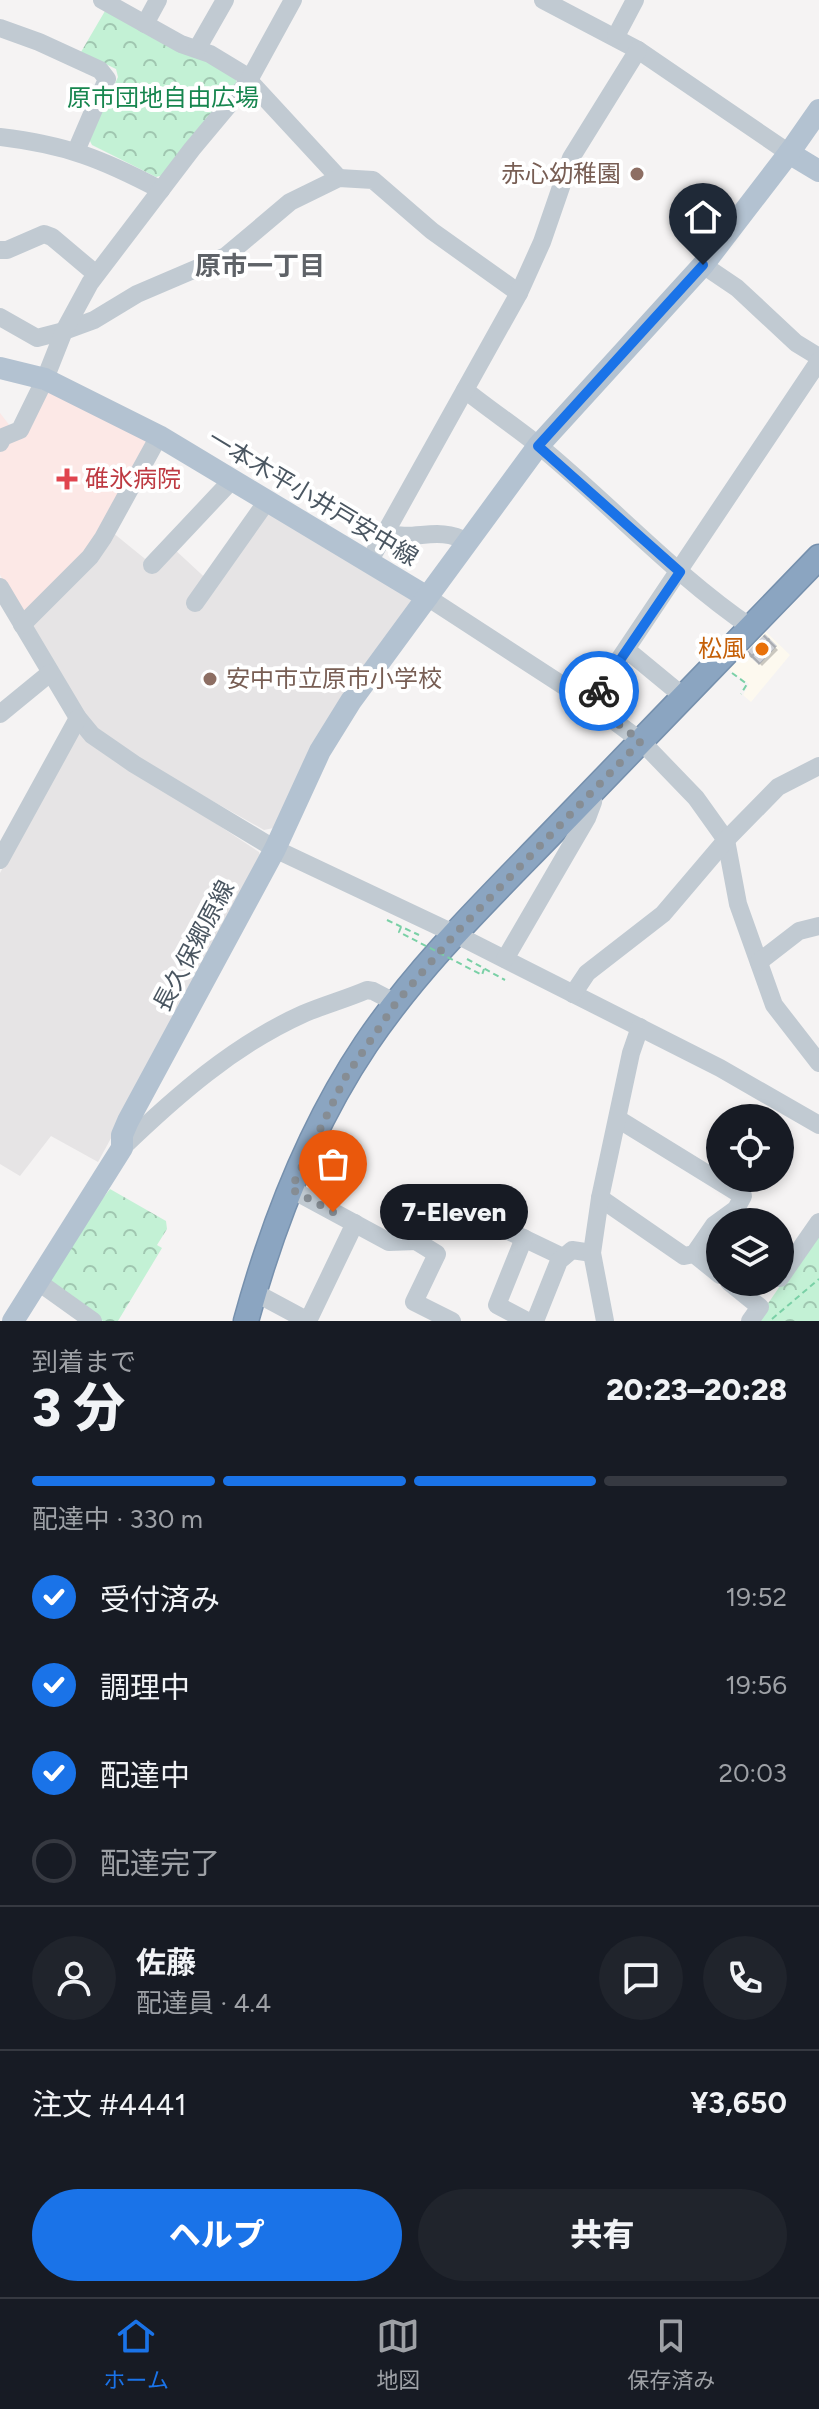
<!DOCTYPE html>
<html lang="ja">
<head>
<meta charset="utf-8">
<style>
	body { margin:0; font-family:Figtree,"Noto Sans JP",sans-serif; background:#20242c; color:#f1f3f6; height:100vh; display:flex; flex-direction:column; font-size:30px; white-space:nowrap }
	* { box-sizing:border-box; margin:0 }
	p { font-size:26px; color:#9ea1a6 }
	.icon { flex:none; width:44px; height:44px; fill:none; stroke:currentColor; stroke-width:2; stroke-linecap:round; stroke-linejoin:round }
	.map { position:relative; height:1321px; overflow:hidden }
	.side { display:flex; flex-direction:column; background:#171b24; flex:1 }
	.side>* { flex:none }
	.tools { position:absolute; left:706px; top:1104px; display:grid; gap:16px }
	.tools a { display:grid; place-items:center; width:88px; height:88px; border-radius:50%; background:#171b24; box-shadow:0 4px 12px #0003; font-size:40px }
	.pin { position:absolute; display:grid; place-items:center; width:68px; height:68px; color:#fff; margin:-82px -34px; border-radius:50% 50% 50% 0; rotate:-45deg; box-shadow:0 0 8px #0007 }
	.pin .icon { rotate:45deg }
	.courier { position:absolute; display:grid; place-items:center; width:80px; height:80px; margin:-40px; border:6px solid #1a73e8; border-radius:50%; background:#fff; color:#222; box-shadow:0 2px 10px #0007 }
	.bubble { position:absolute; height:56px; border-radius:28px; background:#171b24; box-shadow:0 4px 12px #0003; font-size:26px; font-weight:800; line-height:56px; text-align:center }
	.overview em { font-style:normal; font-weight:800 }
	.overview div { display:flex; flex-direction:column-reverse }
	.overview { display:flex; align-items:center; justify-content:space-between; height:136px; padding:0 32px }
	h1 { font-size:52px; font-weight:800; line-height:60px }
	.bar { display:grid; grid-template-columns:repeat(4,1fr); gap:12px 8px; align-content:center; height:96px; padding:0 32px }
	.bar i { height:10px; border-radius:6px; background:#363941 }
	.bar .active { background:#1a73e8 }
	.bar p { grid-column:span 4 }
	.line { display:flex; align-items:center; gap:20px; padding:0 32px; border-top:2px solid #363941 }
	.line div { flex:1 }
	.round { display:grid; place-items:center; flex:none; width:84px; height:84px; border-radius:42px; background:#20242c }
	ol { padding:0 32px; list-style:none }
	li { display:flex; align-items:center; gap:24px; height:88px }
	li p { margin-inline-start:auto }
	li .icon { padding:8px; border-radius:50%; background:#1a73e8; color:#fff; stroke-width:4 }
	li:last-child { color:#9ea1a6 }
	li i { width:44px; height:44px; border:4px solid #363941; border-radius:50% }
	.cta { display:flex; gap:16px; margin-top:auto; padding:16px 32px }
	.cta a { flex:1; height:92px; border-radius:48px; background:#1a73e8; color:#fff; font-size:32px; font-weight:800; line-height:92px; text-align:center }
	.cta a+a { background:#20242c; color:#f1f3f6 }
	.tab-bar { display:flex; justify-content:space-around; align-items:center; height:112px; border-top:2px solid #363941; background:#171b24; font-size:22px; color:#9ea1a6 }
	.tab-bar a { display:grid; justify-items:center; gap:4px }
	.tab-bar .active { color:#1a73e8 }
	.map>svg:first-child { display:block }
	.commercial { fill:#fdf9ef }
	.education { fill:#e6e4e5 }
	.medical { fill:#fce8e6 }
	.park { fill:url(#park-crowns) }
	.shadow { fill:#0003 }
	.building { fill:url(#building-cross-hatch) }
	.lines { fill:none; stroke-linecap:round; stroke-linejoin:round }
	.highway-casing { stroke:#7690ad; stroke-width:27 }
	.path { stroke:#7ad0a6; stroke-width:2; stroke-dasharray:6 4; stroke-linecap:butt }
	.minor { stroke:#c1cad2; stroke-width:18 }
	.major { stroke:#b3c2d1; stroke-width:22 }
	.highway { stroke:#8ba5c1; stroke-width:24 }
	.path-bridge { stroke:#7ad0a6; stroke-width:2; stroke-dasharray:6 4; stroke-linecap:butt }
	.done { stroke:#868d94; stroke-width:8; stroke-dasharray:0 14.4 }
	.route { stroke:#1a73e8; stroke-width:10 }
	.education-dot { fill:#8d6e63; stroke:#fff; stroke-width:3 }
	.health-dot { fill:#e0444e; stroke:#fff; stroke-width:3 }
	.food-dot { fill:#e8710a; stroke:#fff; stroke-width:3 }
	.labels { text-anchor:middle; stroke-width:8; stroke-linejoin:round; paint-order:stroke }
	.park-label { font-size:24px; fill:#17864f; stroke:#fff }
	.education-label { font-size:24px; fill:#785e54; stroke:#fff; text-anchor:end }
	.health-label { font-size:24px; fill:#be3a42; stroke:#fff; text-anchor:start }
	.street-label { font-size:24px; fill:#4a5661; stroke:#fff }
	.food-label { font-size:24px; fill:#c56008; stroke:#fff; text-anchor:end }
	.neighbourhood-label { font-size:26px; font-weight:bold; fill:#5f6368; stroke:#fff }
</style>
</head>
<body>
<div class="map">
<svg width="819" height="1321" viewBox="0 0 819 1321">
	<defs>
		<pattern id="park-crowns" width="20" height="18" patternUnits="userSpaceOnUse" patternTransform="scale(2)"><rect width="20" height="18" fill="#c3f1d5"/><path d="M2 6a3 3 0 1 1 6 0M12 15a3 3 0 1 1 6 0" fill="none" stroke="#a0c6b0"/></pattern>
		<pattern id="building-cross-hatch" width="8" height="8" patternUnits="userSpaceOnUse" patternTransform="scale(2)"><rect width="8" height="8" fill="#cdcfd5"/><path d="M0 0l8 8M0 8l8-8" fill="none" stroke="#a8abb0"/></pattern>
	</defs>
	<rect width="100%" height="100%" fill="#f5f3f3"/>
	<polygon class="commercial" points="763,629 790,655 751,702 743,695 749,684 726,667"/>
	<g class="education">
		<polygon points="272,511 417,601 278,827 264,830 138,759 95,731 29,624 112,532 155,567 173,548 213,585 262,514"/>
		<polygon points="75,733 82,735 259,852 262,861 98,1162 51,1136 20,1176 0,1164 0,873"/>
	</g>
	<polygon class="medical" points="37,383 155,441 100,536 25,617 0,575 0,413 10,426 15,428"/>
	<g class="park">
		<polygon points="105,11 207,60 236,79 237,86 164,175 156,177 92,145 89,139 118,77 116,69 81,52"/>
		<polygon points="110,1189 166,1221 167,1229 157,1245 162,1248 118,1321 103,1321 49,1283 86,1220"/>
		<polygon points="819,1229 819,1321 756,1321"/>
	</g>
	<polygon class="shadow" points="765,637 778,650 762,666 749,653"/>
	<polygon class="building" points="765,634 777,646 759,665 746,653"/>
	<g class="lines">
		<defs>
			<path id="highway" d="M246 1321C272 1226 311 1126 366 1044 418 967 485 902 550 835 639 742 730 650 819 557"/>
		</defs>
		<use href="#highway" class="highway-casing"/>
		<g class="path">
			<polyline points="732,673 747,684 741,694"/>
			<polyline points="387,920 419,935"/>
			<polyline points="467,959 505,980"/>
			<polyline points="772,1319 819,1279"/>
		</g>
		<g class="minor">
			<polyline points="102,0 181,44 210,54 243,74 339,178"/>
			<polyline points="543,0 638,50 789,153"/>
			<polyline points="145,24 158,0"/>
			<polyline points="0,28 39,42 100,70 107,79 76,151"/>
			<polyline points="616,36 635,0"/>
			<polyline points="197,49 225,0"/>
			<path d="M0 137C67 145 102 159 161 190"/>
			<polyline points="0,250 7,250 44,234 52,237 96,274"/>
			<polyline points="703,265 737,288 796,343 819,357"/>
			<polyline points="0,317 37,338 64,331 94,320 137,294 226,256 290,202 339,178 373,180 432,231 519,293"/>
			<path d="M465 390C489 409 514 426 538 445 611 505 674 575 752 628"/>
			<polyline points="0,443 3,437 20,430 45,379 64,331 90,283 192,149 248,82 293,0"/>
			<path d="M385 533C416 542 437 525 468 542"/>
			<polyline points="369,562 519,293 542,242 571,158 638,50"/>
			<polyline points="152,565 232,480"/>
			<polyline points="0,587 78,718 92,735 134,764 275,849 455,934 720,1068 819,1125"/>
			<polyline points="427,597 590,703 641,741 696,798 726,840 738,904 774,1005 819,1063"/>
			<polyline points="195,603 267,501"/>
			<polyline points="22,625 90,557 103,538 159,436"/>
			<polyline points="627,650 684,697"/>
			<polyline points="590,703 819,361"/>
			<polyline points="0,714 50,673"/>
			<polyline points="0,860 78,718"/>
			<polyline points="505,959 587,818 593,802 586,797"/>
			<polyline points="759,962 799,931 819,926"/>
			<polyline points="573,994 587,973 663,914 726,840 778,787 819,766"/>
			<polyline points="618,1119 743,1196 736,1209 714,1225 694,1254"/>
			<path d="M122 1148C176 1096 234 1045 303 1014 324 1005 346 999 367 990L373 991 396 1003"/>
			<polyline points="291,1189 389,1242 416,1241 437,1202 452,1204 563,1257"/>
			<polyline points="600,1198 684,1256 694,1254 720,1275"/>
			<polyline points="524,1238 497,1305 527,1321"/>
			<polyline points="416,1241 437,1254 414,1302 452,1321"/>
			<polyline points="780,1278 819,1222"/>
			<polyline points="37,1281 93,1321"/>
			<polyline points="729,1282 760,1307 750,1321"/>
			<polyline points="254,1292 308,1321 355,1223"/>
			<polyline points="535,1321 559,1261 572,1250 592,1253"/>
			<polyline points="605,1321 592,1253 600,1198 631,1053 640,1027"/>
		</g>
		<g class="major">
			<polyline points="789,153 819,171"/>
			<polyline points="0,368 45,379 159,436 427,597"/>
			<polyline points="13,1321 122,1148 122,1135 128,1121 275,849 320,751 351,701 538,446 703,265 789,153 819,110"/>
		</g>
		<use href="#highway" class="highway"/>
		<polyline class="path-bridge" points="401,927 399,932 482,975 484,969"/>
	</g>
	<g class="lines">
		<polyline class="done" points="333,1212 291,1189 345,1078 396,1003 455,934 641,741 590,703 599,691"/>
		<polyline class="route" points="599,691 680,572 538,446 703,265"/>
	</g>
	<g class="education-dot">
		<circle cx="637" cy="174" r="8"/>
		<circle cx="210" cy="679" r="8"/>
	</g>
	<path class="health-dot" d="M63 467h8v8h8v8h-8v8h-8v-8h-8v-8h8z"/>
	<circle class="food-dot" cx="762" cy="649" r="8"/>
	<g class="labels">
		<g class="park-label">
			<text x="163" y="106">原市団地自由広場</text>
		</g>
		<g class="education-label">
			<text x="621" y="182">赤心幼稚園</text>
			<text x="226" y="687" text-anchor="start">安中市立原市小学校</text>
		</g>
		<g class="health-label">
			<text x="85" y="487">碓氷病院</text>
		</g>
		<g class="street-label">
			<text transform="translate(313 498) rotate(31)" y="8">一本木平小井戸安中線</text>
			<text transform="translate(194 946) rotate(-62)" y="8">長久保郷原線</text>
		</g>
		<g class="food-label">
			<text x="746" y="657">松風</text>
		</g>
		<g class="neighbourhood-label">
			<text x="260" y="275">原市一丁目</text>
		</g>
	</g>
</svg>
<div class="tools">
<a><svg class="icon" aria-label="locate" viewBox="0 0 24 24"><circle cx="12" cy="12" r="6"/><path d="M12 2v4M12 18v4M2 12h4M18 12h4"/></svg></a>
<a><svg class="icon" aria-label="layers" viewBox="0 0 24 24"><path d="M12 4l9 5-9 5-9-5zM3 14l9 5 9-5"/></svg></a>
</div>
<div class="pin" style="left:333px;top:1212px;background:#ea580c"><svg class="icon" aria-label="bag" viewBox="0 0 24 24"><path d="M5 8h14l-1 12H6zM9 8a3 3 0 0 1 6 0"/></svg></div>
<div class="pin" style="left:703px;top:265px;background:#1f2937"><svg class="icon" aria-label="home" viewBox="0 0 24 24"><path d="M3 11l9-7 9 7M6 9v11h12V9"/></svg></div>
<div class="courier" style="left:599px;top:691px"><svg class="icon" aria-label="bike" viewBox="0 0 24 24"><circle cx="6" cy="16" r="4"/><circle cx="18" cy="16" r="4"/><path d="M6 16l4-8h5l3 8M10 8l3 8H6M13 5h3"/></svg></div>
<div class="bubble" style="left:380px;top:1184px;width:148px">7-Eleven</div>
</div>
<section class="side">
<div class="overview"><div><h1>3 分</h1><p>到着まで</p></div><em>20:23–20:28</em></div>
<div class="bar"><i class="active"></i><i class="active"></i><i class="active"></i><i></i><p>配達中 · 330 m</p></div>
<ol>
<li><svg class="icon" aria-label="check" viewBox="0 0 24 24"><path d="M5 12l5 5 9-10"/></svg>受付済み<p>19:52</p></li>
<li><svg class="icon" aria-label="check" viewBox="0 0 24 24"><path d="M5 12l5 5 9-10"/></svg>調理中<p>19:56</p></li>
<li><svg class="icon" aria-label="check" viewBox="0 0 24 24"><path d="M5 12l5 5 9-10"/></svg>配達中<p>20:03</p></li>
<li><i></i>配達完了</li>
</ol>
<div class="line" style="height:144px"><a class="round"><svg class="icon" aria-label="person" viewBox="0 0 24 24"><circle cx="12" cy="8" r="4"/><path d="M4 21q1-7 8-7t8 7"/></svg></a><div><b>佐藤</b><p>配達員 · 4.4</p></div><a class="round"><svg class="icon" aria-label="chat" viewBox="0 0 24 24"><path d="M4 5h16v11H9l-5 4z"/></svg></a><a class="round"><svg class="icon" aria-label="phone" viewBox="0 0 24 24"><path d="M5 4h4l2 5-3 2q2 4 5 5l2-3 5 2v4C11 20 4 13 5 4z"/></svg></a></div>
<div class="line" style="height:104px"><div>注文 #4441</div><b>¥3,650</b></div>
<div class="cta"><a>ヘルプ</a><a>共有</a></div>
</section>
<nav class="tab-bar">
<a class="active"><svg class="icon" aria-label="home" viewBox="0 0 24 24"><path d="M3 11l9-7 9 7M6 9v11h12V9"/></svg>ホーム</a>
<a><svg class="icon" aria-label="map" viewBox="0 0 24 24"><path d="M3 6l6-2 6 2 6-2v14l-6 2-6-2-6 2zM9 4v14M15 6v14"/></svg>地図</a>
<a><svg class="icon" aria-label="saved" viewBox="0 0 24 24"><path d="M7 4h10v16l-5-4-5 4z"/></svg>保存済み</a>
</nav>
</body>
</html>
